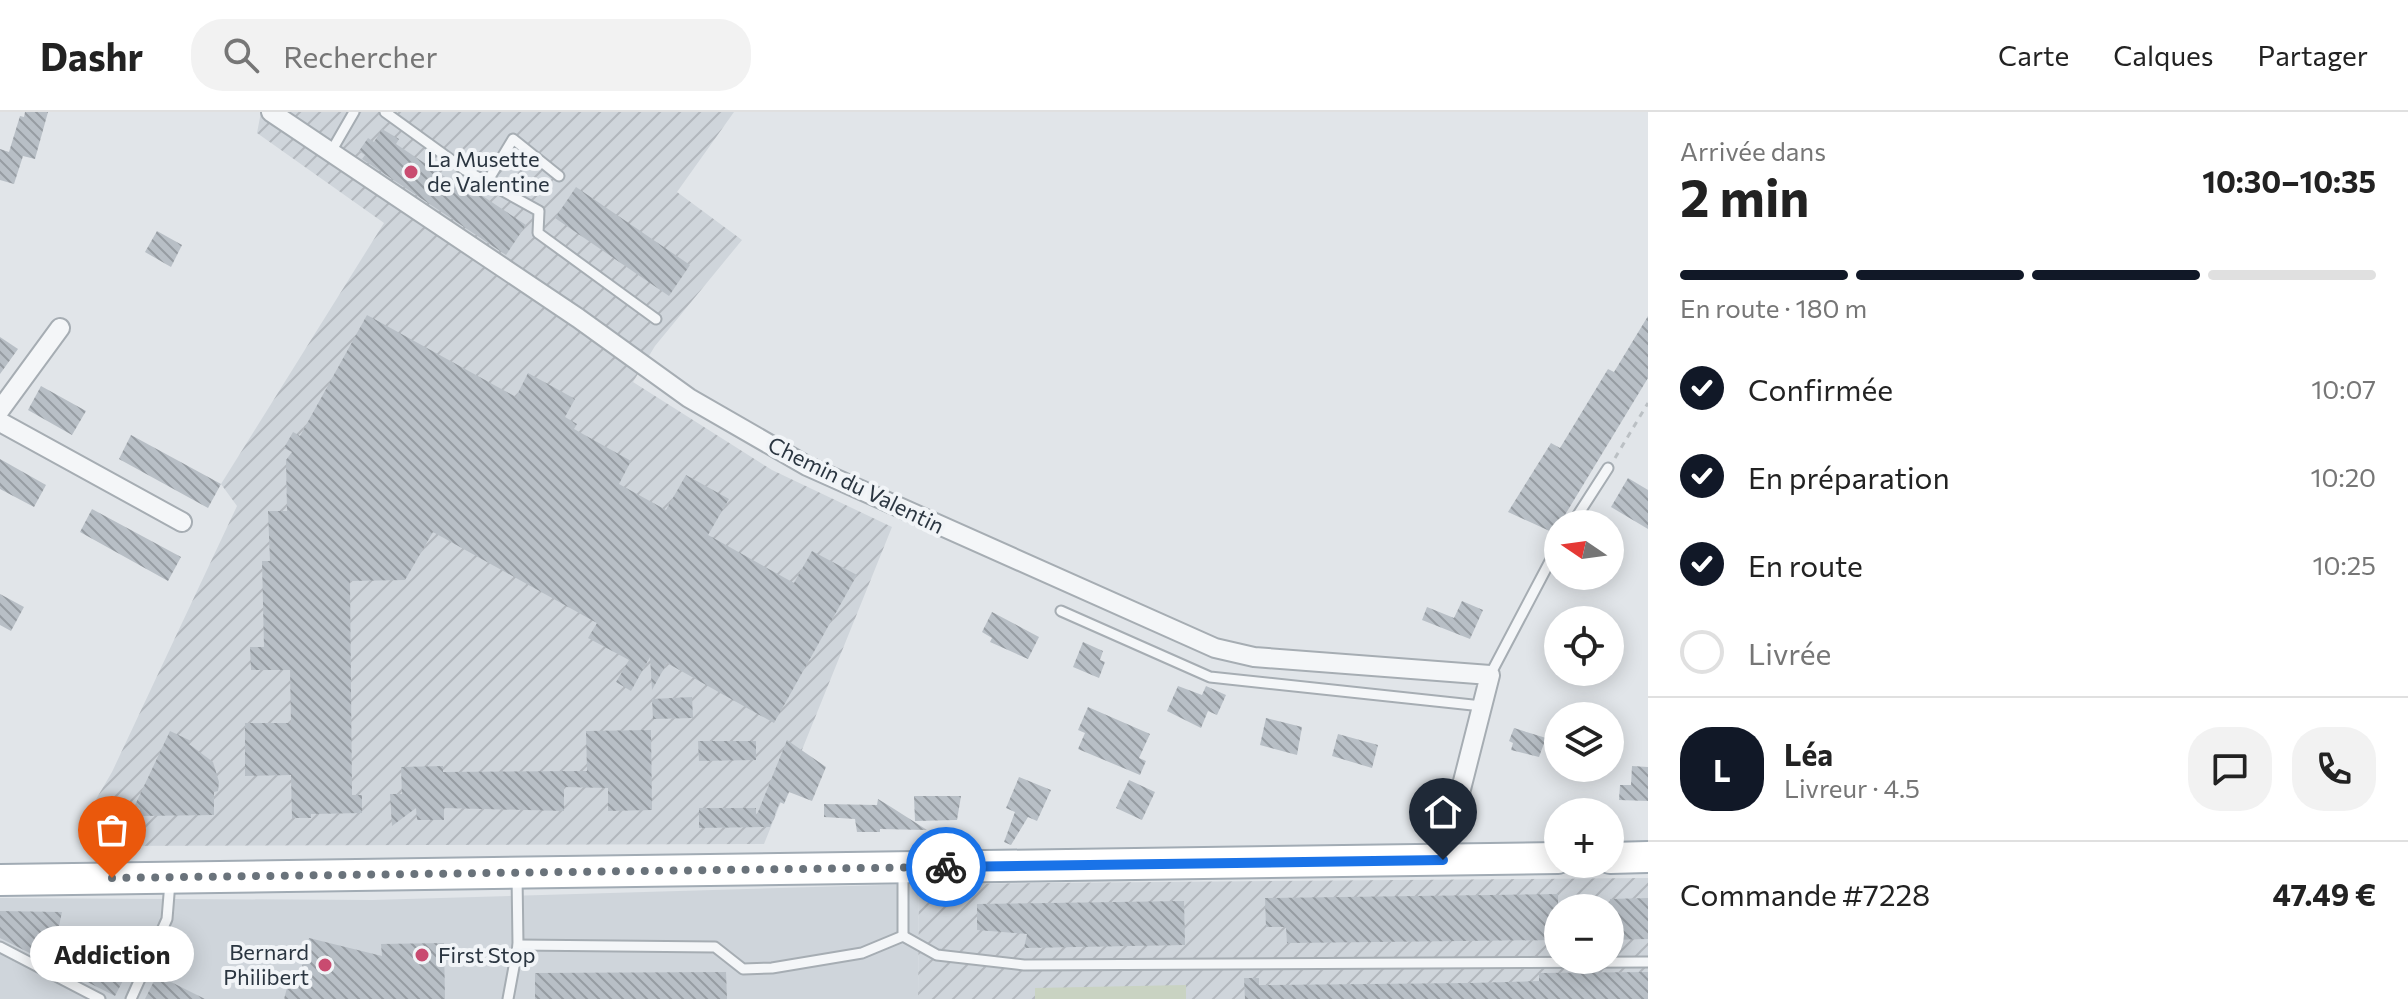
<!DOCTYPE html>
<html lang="fr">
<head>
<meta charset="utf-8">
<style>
	body { margin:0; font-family:Commissioner,sans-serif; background:#f2f2f2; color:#222; height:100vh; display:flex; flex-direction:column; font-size:30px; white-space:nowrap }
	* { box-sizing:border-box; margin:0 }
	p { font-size:26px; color:#767676 }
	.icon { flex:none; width:44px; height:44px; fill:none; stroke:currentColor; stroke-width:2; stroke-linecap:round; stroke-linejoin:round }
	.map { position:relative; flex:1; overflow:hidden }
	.side { display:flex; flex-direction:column; background:#fff; width:760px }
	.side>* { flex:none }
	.needle { width:52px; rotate:283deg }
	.tools { position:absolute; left:1544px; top:398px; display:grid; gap:16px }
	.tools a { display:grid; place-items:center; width:80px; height:80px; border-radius:50%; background:#fff; box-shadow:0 4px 20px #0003; font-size:40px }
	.pin { position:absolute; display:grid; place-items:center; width:68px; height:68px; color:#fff; margin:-82px -34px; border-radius:50% 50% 50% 0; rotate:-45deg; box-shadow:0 0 8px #0007 }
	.pin .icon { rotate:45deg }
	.courier { position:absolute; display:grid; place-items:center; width:80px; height:80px; margin:-40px; border:6px solid #1a73e8; border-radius:50%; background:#fff; color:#222; box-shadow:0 2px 10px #0007 }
	.bubble { position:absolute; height:56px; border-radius:28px; background:#fff; box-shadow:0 4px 20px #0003; font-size:26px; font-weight:700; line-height:56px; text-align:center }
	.overview em { font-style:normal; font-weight:700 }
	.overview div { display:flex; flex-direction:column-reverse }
	.overview { display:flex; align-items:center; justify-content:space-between; height:136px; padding:0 32px }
	h1 { font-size:52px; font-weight:700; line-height:60px }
	.bar { display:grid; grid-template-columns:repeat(4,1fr); gap:12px 8px; align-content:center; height:96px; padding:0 32px }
	.bar i { height:10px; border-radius:6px; background:#e0e0e0 }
	.bar .on { background:#111827 }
	.bar p { grid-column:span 4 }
	.line { display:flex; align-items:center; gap:20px; padding:0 32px; border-top:2px solid #e0e0e0 }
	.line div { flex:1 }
	.round { display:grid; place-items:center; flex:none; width:84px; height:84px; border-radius:32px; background:#f2f2f2 }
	ol { padding:0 32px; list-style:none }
	li { display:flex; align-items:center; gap:24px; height:88px }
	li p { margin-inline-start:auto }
	li .icon { padding:8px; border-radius:50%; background:#111827; color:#fff; stroke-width:4 }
	li:last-child { color:#767676 }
	li i { width:44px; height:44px; border:4px solid #e0e0e0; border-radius:50% }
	header { display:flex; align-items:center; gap:48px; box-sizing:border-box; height:112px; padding:0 40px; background:#fff; border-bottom:2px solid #e0e0e0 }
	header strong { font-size:38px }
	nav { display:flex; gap:44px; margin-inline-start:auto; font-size:28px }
	.search { width:560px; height:72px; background:#f2f2f2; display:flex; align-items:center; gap:20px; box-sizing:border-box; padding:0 28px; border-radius:32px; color:#767676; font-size:30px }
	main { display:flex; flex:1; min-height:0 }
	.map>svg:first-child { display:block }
	.built { fill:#cfd5db }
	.industrial { fill:url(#industrial-furrows); fill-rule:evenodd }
	.grass { fill:#c9d3c2 }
	.building { fill:url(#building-back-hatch) }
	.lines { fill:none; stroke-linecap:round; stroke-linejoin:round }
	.lane-casing { stroke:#a6adb3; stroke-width:13 }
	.street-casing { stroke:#a6adb3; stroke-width:22 }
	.primary-casing { stroke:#a1abb4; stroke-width:34 }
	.path { stroke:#bbc0c4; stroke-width:3; stroke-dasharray:6 6; stroke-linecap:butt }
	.lane { stroke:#f4f6f8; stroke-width:9 }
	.street { stroke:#f4f6f8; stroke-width:18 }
	.primary { stroke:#fff; stroke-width:30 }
	.done { stroke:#6a737b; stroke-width:8; stroke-dasharray:0 14.4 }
	.route { stroke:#1a73e8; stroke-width:10 }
	.poi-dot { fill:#c94b70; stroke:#f1f4f7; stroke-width:3 }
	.labels { text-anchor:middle; stroke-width:8; stroke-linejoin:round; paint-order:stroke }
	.poi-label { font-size:22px; fill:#2a3540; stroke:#f1f4f7; text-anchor:start }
	.street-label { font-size:22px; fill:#2a3540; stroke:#f1f4f7 }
</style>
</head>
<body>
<header>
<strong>Dashr</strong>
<div class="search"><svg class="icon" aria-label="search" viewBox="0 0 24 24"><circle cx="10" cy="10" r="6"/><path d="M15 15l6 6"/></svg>Rechercher</div>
<nav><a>Carte</a><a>Calques</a><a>Partager</a></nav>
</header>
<main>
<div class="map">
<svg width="1648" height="887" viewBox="0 0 1648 887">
	<defs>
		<pattern id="industrial-furrows" width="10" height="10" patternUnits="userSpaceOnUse" patternTransform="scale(2)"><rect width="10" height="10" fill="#cfd5db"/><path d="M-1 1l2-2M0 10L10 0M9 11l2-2" fill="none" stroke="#b2b7bd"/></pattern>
		<pattern id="building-back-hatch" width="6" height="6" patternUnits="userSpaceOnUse" patternTransform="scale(2)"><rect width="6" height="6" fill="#b8bfc6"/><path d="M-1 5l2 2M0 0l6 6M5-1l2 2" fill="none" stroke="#969ca2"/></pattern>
	</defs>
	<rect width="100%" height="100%" fill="#e1e5e9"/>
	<polygon class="built" points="919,772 918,887 0,887 0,786 372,788"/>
	<g class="industrial">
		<polygon points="261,0 734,0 677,80 742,128 655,234 633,270 772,358 892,415 764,732 88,734 82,728 84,708 112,660 237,394 221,372 384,111 257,21"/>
		<path d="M1648 766V887H918L919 772ZM1558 796H1610V848H1558Z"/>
	</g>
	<polygon class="grass" points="1186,873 1186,887 1035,887 1035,876"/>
	<g class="building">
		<polygon points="25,0 48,0 35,47 23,44 14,72 0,68 0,37 9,40 20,4 24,5"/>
		<polygon points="382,17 399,27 396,32 472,83 475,79 526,113 506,143 362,47 365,43 359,39 368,26 374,30"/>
		<polygon points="576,75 690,153 669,184 555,106"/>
		<polygon points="157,119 182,133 171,155 145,140"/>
		<polygon points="367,203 516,285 528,261 575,287 565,305 577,312 574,317 631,349 619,372 666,398 686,363 729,387 708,423 794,471 812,439 857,463 774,611 667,551 652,578 650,545 631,579 616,570 629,548 588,526 597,511 433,420 405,468 350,469 352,683 362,683 362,701 311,702 311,706 292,706 291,663 245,664 245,611 291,611 290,558 251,558 250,535 264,535 262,449 270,449 268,399 287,399 286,348 292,340 284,336 293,320 300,324"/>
		<polygon points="1648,204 1648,266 1554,421 1508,400 1551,331 1560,336 1608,257 1614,260"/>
		<polygon points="0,225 18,237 0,262"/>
		<polygon points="41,274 86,299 72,323 28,298"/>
		<polygon points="131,323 221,372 208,396 119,347"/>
		<polygon points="0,347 46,373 34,395 0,377"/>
		<polygon points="1628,366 1648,378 1648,417 1611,395"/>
		<polygon points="92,397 181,445 168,469 80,420"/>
		<polygon points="0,482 24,495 11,519 0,513"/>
		<polygon points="1462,489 1483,498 1470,527 1422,508 1427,495 1454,506"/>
		<polygon points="992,500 1039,525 1028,547 990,530 992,526 982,520"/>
		<polygon points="1083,530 1103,539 1100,548 1105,550 1099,566 1073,555"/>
		<polygon points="1178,574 1202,583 1206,574 1226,583 1217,603 1208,599 1201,616 1167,599"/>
		<polygon points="692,585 693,606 653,607 652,587"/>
		<polygon points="1088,595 1150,622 1139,646 1146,649 1140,663 1078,637 1085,621 1078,618"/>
		<polygon points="1266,606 1302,615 1297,643 1260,633"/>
		<polygon points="1514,616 1546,626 1539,645 1511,638 1513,631 1509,629"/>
		<polygon points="651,618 652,698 608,699 608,676 564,675 564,699 444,696 444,708 417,708 416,696 392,714 390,682 402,682 401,655 443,654 443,660 587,659 586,619"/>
		<polygon points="170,619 191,629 189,632 213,650 219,670 218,679 214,680 214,703 140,704 140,697 135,693"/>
		<polygon points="1338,622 1378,633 1372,656 1332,644"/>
		<polygon points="787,628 826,655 812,689 789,680 784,692 780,690 770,715 699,716 699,696 756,696 756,705"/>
		<polygon points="698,629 756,629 756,648 699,649"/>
		<polygon points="1632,654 1648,655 1648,689 1619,688 1620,673 1631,673"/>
		<polygon points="1019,665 1051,678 1037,709 1028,705 1011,733 1004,730 1015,700 1006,696"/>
		<polygon points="1129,668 1155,680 1142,708 1116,696"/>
		<polygon points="914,684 961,684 957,708 915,709"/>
		<polygon points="878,687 891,695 927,718 880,717 880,720 857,720 855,707 824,705 824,692 877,693"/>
		<polygon points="1558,782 1558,828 1287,831 1286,815 1266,815 1265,786"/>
		<polygon points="1648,786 1648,827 1610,828 1610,787"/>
		<polygon points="1184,789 1185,833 1024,836 1027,822 977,818 977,792"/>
		<polygon points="0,799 62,800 59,814 132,851 115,884 0,826"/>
		<polygon points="309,826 382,844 381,832 444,831 445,887 284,887 290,865 299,867"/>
		<polygon points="726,860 727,887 535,887 535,861"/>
		<polygon points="1648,860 1648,887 1245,887 1244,866 1259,866 1259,873 1471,871 1539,869 1539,861"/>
		<polygon points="157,863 205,887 145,887"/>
	</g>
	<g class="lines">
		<defs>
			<g id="lane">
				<polyline points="385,0 465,58 539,99 538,121 656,207"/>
				<polyline points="332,38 354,0"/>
				<polyline points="487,70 513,27 559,64"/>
				<polyline points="1572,412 1608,356"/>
				<polyline points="1061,499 1210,565 1482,594"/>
				<polyline points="1490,563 1558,434"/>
				<polyline points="903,759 903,824"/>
				<polyline points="518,833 715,835 743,857 772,856 862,841 903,824 937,843 1024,853 1648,850"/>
				<polyline points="0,835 100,887"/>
				<polyline points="131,887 167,807 170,770"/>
				<polyline points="508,887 518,833 517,763"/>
			</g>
			<g id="street">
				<polyline points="271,0 578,206 689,286 807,354 1215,536 1254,545 1490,563 1443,748"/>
				<polyline points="0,298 60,216"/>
				<polyline points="0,310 182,410"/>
			</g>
			<g id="primary">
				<polyline points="1610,746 1648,745"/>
				<polyline points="0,768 1558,746"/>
			</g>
		</defs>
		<use href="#lane" class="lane-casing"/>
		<use href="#street" class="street-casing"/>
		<use href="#primary" class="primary-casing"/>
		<polyline class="path" points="1615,346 1648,291"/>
		<use href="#lane" class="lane"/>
		<use href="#street" class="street"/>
		<use href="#primary" class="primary"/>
	</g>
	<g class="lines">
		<polyline class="done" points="112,766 946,755"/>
		<polyline class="route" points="946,755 1443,748"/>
	</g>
	<g class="poi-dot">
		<circle cx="411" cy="60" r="8"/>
		<circle cx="422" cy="843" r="8"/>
		<circle cx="325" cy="853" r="8"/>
	</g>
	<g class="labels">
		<g class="poi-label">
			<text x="427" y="55">La Musette<tspan x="427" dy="25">de Valentine</tspan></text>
			<text x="309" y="848" text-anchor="end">Bernard<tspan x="309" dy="25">Philibert</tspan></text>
			<text x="438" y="851">First Stop</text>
		</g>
		<g class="street-label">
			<text transform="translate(856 373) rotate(26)" y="8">Chemin du Valentin</text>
		</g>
	</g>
</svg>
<div class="tools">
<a><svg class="needle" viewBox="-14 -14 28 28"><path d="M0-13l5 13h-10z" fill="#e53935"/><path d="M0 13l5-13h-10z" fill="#767676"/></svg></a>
<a><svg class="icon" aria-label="locate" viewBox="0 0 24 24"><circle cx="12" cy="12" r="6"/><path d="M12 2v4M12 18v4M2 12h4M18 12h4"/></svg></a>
<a><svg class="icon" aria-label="layers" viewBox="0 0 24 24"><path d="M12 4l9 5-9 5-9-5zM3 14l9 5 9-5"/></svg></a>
<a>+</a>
<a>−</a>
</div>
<div class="pin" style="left:112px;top:766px;background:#ea580c"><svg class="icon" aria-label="bag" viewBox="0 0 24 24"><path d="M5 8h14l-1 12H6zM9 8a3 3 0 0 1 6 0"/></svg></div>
<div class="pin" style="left:1443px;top:748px;background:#1f2937"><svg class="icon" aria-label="home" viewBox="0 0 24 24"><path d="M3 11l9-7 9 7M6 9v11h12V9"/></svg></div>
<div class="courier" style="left:946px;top:755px"><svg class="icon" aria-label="bike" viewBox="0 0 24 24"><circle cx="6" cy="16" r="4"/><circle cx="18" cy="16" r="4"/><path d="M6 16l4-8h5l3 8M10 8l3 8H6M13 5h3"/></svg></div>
<div class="bubble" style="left:30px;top:814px;width:164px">Addiction</div>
</div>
<section class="side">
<div class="overview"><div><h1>2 min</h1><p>Arrivée dans</p></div><em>10:30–10:35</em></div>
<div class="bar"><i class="on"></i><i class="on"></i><i class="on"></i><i></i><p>En route · 180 m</p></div>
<ol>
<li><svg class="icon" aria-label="check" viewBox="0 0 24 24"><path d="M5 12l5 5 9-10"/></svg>Confirmée<p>10:07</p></li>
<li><svg class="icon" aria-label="check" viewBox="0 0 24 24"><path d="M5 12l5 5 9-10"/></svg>En préparation<p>10:20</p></li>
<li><svg class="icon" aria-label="check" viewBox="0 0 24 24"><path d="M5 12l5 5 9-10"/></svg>En route<p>10:25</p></li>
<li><i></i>Livrée</li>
</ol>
<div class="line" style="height:144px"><b class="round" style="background:#111827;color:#fff">L</b><div><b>Léa</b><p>Livreur · 4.5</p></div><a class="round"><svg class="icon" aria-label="chat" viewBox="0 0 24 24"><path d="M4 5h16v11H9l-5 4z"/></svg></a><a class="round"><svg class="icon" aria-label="phone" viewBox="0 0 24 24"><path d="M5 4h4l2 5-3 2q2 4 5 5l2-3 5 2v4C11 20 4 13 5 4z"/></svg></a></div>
<div class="line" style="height:104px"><div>Commande #7228</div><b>47.49 €</b></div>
</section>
</main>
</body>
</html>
